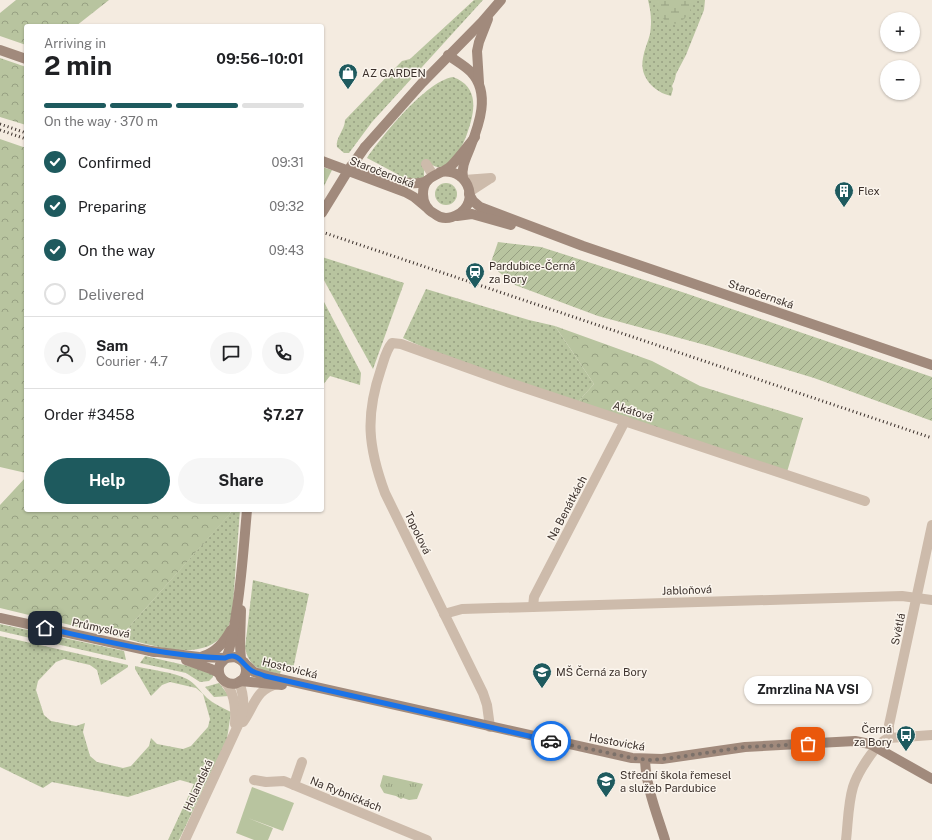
<!DOCTYPE html>
<html lang="en">
<head>
<meta charset="utf-8">
<style>
	body { margin:0; font-family:"Public Sans",sans-serif; background:#f6f6f6; color:#202124; height:100vh; display:flex; flex-direction:column; font-size:15px; white-space:nowrap }
	* { box-sizing:border-box; margin:0 }
	p { font-size:13px; color:#757577 }
	.icon { flex:none; width:22px; height:22px; fill:none; stroke:currentColor; stroke-width:2; stroke-linecap:round; stroke-linejoin:round }
	.map { position:relative; flex:1; overflow:hidden }
	.details { position:absolute; left:24px; top:24px; width:300px; height:488px; display:flex; flex-direction:column; background:#fff; border-radius:4px; box-shadow:0 1px 3px #0004 }
	.details>* { flex:none }
	.fabs { position:absolute; left:880px; top:12px; display:grid; gap:8px }
	.fabs a { display:grid; place-items:center; width:40px; height:40px; border-radius:50%; background:#fff; box-shadow:0 1px 3px #0004; font-size:20px }
	.pin { position:absolute; display:grid; place-items:center; width:34px; height:34px; color:#fff; margin:-17px; border-radius:8px; box-shadow:0 2px 6px #0006 }
	.courier { position:absolute; display:grid; place-items:center; width:40px; height:40px; margin:-20px; border:3px solid #1a73e8; border-radius:50%; background:#fff; color:#222; box-shadow:0 1px 5px #0007 }
	.bubble { position:absolute; height:28px; border-radius:14px; background:#fff; box-shadow:0 1px 3px #0004; font-size:13px; font-weight:700; line-height:28px; text-align:center }
	.overview em { font-style:normal; font-weight:700 }
	.overview div { display:flex; flex-direction:column-reverse }
	.overview { display:flex; align-items:center; justify-content:space-between; height:68px; padding:0 20px }
	h1 { font-size:26px; font-weight:700; line-height:30px }
	.bar { display:grid; grid-template-columns:repeat(4,1fr); gap:6px 4px; align-content:center; height:48px; padding:0 20px }
	.bar i { height:5px; border-radius:3px; background:#e0e0e0 }
	.bar .selected { background:#1e5a5e }
	.bar p { grid-column:span 4 }
	.line { display:flex; align-items:center; gap:10px; padding:0 20px; border-top:1px solid #e0e0e0 }
	.line div { flex:1 }
	.round { display:grid; place-items:center; flex:none; width:42px; height:42px; border-radius:21px; background:#f6f6f6 }
	ol { padding:0 20px; list-style:none }
	li { display:flex; align-items:center; gap:12px; height:44px }
	li p { margin-inline-start:auto }
	li .icon { padding:4px; border-radius:50%; background:#1e5a5e; color:#fff; stroke-width:4 }
	li:last-child { color:#757577 }
	li i { width:22px; height:22px; border:2px solid #e0e0e0; border-radius:50% }
	.button { display:flex; gap:8px; margin-top:auto; padding:8px 20px }
	.button a { flex:1; height:46px; border-radius:24px; background:#1e5a5e; color:#fff; font-size:16px; font-weight:700; line-height:46px; text-align:center }
	.button a+a { background:#f6f6f6; color:#202124 }
	.map>svg:first-child { display:block }
	.grass { fill:url(#grass-dots) }
	.forest { fill:url(#forest-crowns) }
	.wetland { fill:url(#wetland-marsh) }
	.park { fill:url(#park-tufts) }
	.garden { fill:url(#garden-furrows) }
	.pitch { fill:#b8c49f }
	.lines { fill:none; stroke-linecap:round; stroke-linejoin:round }
	.street { stroke:#cdbbab; stroke-width:10 }
	.secondary { stroke:#a18a7c; stroke-width:10 }
	.rail { stroke:#3b302b; stroke-width:3; stroke-dasharray:1 3; stroke-linecap:butt }
	.secondary-bridge { stroke:#a18a7c; stroke-width:10 }
	.done { stroke:#7c716a; stroke-width:4; stroke-dasharray:0 7.2 }
	.route { stroke:#1a73e8; stroke-width:5 }
	.labels { text-anchor:middle; stroke-width:3; stroke-linejoin:round; paint-order:stroke }
	.poi-label { font-size:11px; fill:#3b302b; stroke:#fbf5ed; text-anchor:start }
	.street-label { font-size:11px; fill:#3b302b; stroke:#fbf5ed }
</style>
</head>
<body>
<div class="map">
<svg width="932" height="840" viewBox="0 0 932 840">
	<defs>
		<pattern id="grass-dots" width="8" height="8" patternUnits="userSpaceOnUse"><rect width="8" height="8" fill="#b8c49f"/><path d="M2 2h.1M6 6h.1" fill="none" stroke="#97a082" stroke-width="1.8" stroke-linecap="round"/></pattern>
		<pattern id="forest-crowns" width="20" height="18" patternUnits="userSpaceOnUse"><rect width="20" height="18" fill="#b8c49f"/><path d="M2 6a3 3 0 1 1 6 0M12 15a3 3 0 1 1 6 0" fill="none" stroke="#97a082"/></pattern>
		<pattern id="wetland-marsh" width="20" height="14" patternUnits="userSpaceOnUse"><rect width="20" height="14" fill="#b8c49f"/><path d="M1 5h8M5 5V1M11 12h8M15 12V8" fill="none" stroke="#97a082"/></pattern>
		<pattern id="park-tufts" width="24" height="20" patternUnits="userSpaceOnUse"><rect width="24" height="20" fill="#b8c49f"/><path d="M3 7l-1-3M5 7V3M7 7l1-3M15 17l-1-3M17 17v-4M19 17l1-3" fill="none" stroke="#97a082"/></pattern>
		<pattern id="garden-furrows" width="10" height="10" patternUnits="userSpaceOnUse"><rect width="10" height="10" fill="#b8c49f"/><path d="M-1 1l2-2M0 10L10 0M9 11l2-2" fill="none" stroke="#97a082"/></pattern>
	</defs>
	<rect width="100%" height="100%" fill="#f4ebe0"/>
	<g class="grass">
		<path d="M474 0H483L372 122 349 153H344L337 147C335 138 345 130 345 120L402 61 410 59Z"/>
		<path d="M648 0H705L704 10 686 55 676 74 675 79 672 86 673 89 671 96C654 92 639 77 643 58 644 50 648 42 650 34 652 22 651 12 648 0Z"/>
		<path d="M453 77C480 87 475 112 467 134 463 145 455 161 444 166 439 168 436 167 432 165L424 170V177L419 179H398L399 175 367 158C382 136 426 81 453 77Z"/>
		<circle cx="446" cy="194" r="11"/>
		<polygon points="322,257 404,283 373,369 326,284 322,276"/>
		<polygon points="426,289 529,320 555,326 594,384 577,403 447,358 403,338"/>
		<polygon points="322,298 361,373 360,385 330,376 322,386"/>
		<path d="M233 510H240L233 603C232 613 231 624 225 633 202 664 151 645 120 637Z"/>
		<path d="M253 580 309 594 293 669 282 667 280 674C260 670 250 669 245 648Z"/>
		<polygon points="0,624 124,651 126,660 0,631"/>
		<path d="M0 636 128 665V667L101 685 97 670 90 665 64 659 56 662 38 681 36 690 44 715 51 721 76 726 85 723 83 732 90 756 97 762 123 768 131 766 149 746 151 738 157 744 183 749 191 746 208 727 210 719 203 694 196 688 170 682 162 685 151 696 135 669V666C151 670 173 672 187 679 195 683 200 691 207 698 214 704 223 708 231 712L227 739 179 840H168L194 784 180 780 128 797 52 782 43 788 0 767Z"/>
		<polygon points="145,656 202,669 213,675 213,677 209,681 200,682 186,673 140,663"/>
		<polygon points="219,683 229,696 214,697 205,687"/>
	</g>
	<g class="forest">
		<polygon points="16,0 109,0 76,26 26,26 26,45 0,36 0,13"/>
		<polygon points="0,58 26,67 26,125 0,117"/>
		<polygon points="0,139 26,148 26,473 0,467"/>
		<polygon points="322,167 332,170 322,190"/>
		<polygon points="555,326 652,361 700,386 803,418 787,472 577,403 594,384"/>
		<polygon points="26,477 26,510 232,510 229,515 120,637 0,608 0,505"/>
	</g>
	<path class="wetland" d="M655 0H692C692 12 687 17 678 24L667 23 660 15Z"/>
	<polygon class="park" points="383,775 423,784 417,799 409,800 403,798 401,799 396,796 384,793 380,786"/>
	<polygon class="garden" points="498,242 541,247 682,292 932,377 932,421 814,378 709,346 598,316 515,285 490,265"/>
	<polygon class="pitch" points="252,787 294,803 283,831 248,818 273,828 268,840 254,840 236,833"/>
	<g class="lines">
		<g class="street">
			<polyline points="426,164 433,175"/>
			<polyline points="464,180 491,178"/>
			<polyline points="469,192 489,179"/>
			<polyline points="533,607 534,597 625,421"/>
			<polyline points="444,614 462,609 902,596 932,600"/>
			<path d="M224 681C235 692 236 709 235 724"/>
			<path d="M243 722C254 707 256 688 278 684"/>
			<path d="M490 727 487 705 483 693 385 493C368 447 365 416 381 369 384 360 386 350 392 343L401 344 510 383 865 501"/>
			<polyline points="889,738 889,725 932,525"/>
			<polyline points="254,780 266,782 284,781 427,840"/>
			<polyline points="294,785 302,762"/>
			<path d="M185 840 240 721C245 708 244 695 239 682"/>
			<path d="M846 840C848 823 848 804 853 787 857 774 876 742 889 738L932 735"/>
		</g>
		<g class="secondary">
			<polyline points="0,50 26,59"/>
			<path d="M448 55C456 61 464 65 471 72 491 93 479 125 470 148 466 158 461 167 463 178"/>
			<polyline points="479,83 477,51 479,42 488,19"/>
			<polyline points="365,147 422,83 482,22 501,0"/>
			<polyline points="322,161 405,192 414,197 426,207"/>
			<path d="M351 166C370 172 411 191 428 180"/>
			<path d="M440 172C471 167 482 208 452 217 446 219 440 218 435 214 427 210 423 203 423 194 423 174 440 176 451 166 460 157 467 147 475 137"/>
			<polyline points="469,194 473,201 480,207 583,246 932,365"/>
			<polyline points="457,216 472,214 511,225"/>
			<polyline points="0,618 155,652"/>
			<polyline points="150,651 199,657 225,658 235,657 241,660 254,672 271,677 632,758 662,759 745,747 855,741 870,744 932,779"/>
			<path d="M203 656C215 653 225 641 231 630"/>
			<polyline points="186,660 211,669 219,673"/>
			<polyline points="241,660 240,645 241,610"/>
			<path d="M244 662C248 670 246 680 237 683 229 686 220 680 219 672 218 665 221 663 225 659 228 655 230 647 231 641 234 631 235 619 237 608 242 575 244 543 247 510"/>
			<polyline points="240,681 282,685"/>
			<path d="M645 760C646 787 657 814 665 840"/>
		</g>
		<g class="rail">
			<polyline points="0,124 26,133"/>
			<polyline points="0,130 26,139"/>
			<polyline points="322,232 932,438"/>
		</g>
		<polyline class="secondary-bridge" points="322,213 346,174 365,147"/>
	</g>
	<g class="lines">
		<polyline class="done" points="551,741 632,758 651,760 672,758 745,747 808,744"/>
		<path class="route" d="M45 628C105 641 164 656 225 658 239 651 242 665 252 671 256 673 261 674 265 676L551 741"/>
	</g>
	<defs>
		<symbol id="shop-pin" viewBox="-11 -11 22 30"><path d="M0 17L-7.5 6A9.5 9.5 0 1 1 7.5 6Z" fill="#1e5a5e" stroke="#fbf5ed"/><path d="M-5-2.5h2.3a2.7 3.5 0 0 1 5.4 0H5L5.5 6h-11ZM-1.5-2.5h3a1.5 2.3 0 0 0-3 0Z" fill="#fff"/></symbol>
		<symbol id="building-pin" viewBox="-11 -11 22 30"><path d="M0 17L-7.5 6A9.5 9.5 0 1 1 7.5 6Z" fill="#1e5a5e" stroke="#fbf5ed"/><path d="M-4-6H4V6H1V3H-1V6H-4ZM-2.5-4.3h1.7v1.8h-1.7ZM.8-4.3h1.7v1.8H.8ZM-2.5-1h1.7V.8h-1.7ZM.8-1h1.7V.8H.8Z" fill="#fff"/></symbol>
		<symbol id="station-pin" viewBox="-11 -11 22 30"><path d="M0 17L-7.5 6A9.5 9.5 0 1 1 7.5 6Z" fill="#1e5a5e" stroke="#fbf5ed"/><path d="M-3-6H3Q5-6 5-4V2Q5 4 3 4L4.5 6H3L1.5 4h-3L-3 6H-4.5L-3 4Q-5 4-5 2V-4Q-5-6-3-6ZM-3.5-4v3h7v-3ZM-3.5 1v1.5H-2V1ZM2 1v1.5H3.5V1Z" fill="#fff"/></symbol>
		<symbol id="school-pin" viewBox="-11 -11 22 30"><path d="M0 17L-7.5 6A9.5 9.5 0 1 1 7.5 6Z" fill="#1e5a5e" stroke="#fbf5ed"/><path d="M0-5L7-2L0 1L-7-2ZM-4 1L0 2.5L4 1V4Q0 6-4 4Z" fill="#fff"/></symbol>
		<symbol id="bus-pin" viewBox="-11 -11 22 30"><path d="M0 17L-7.5 6A9.5 9.5 0 1 1 7.5 6Z" fill="#1e5a5e" stroke="#fbf5ed"/><path d="M-5-6H5V4H4V6H2V4H-2V6H-4V4H-5ZM-3.5-4V0h7V-4ZM-3.5 1.2v1.5H-2V1.2ZM2 1.2v1.5H3.5V1.2Z" fill="#fff"/></symbol>
	</defs>
	<g fill-rule="evenodd">
		<use href="#shop-pin" x="337" y="62" width="22" height="30"/>
		<use href="#building-pin" x="833" y="180" width="22" height="30"/>
		<use href="#station-pin" x="464" y="261" width="22" height="30"/>
		<use href="#school-pin" x="531" y="661" width="22" height="30"/>
		<use href="#bus-pin" x="895" y="724" width="22" height="30"/>
		<use href="#school-pin" x="595" y="770" width="22" height="30"/>
	</g>
	<g class="labels">
		<g class="poi-label">
			<text x="362" y="77">AZ GARDEN</text>
			<text x="858" y="195">Flex</text>
			<text x="489" y="270">Pardubice-Černá<tspan x="489" dy="13">za Bory</tspan></text>
			<text x="556" y="676">MŠ Černá za Bory</text>
			<text x="892" y="733" text-anchor="end">Černá<tspan x="892" dy="13">za Bory</tspan></text>
			<text x="620" y="779">Střední škola řemesel<tspan x="620" dy="13">a služeb Pardubice</tspan></text>
		</g>
		<g class="street-label">
			<text transform="translate(382 172) rotate(21)" y="4">Staročernská</text>
			<text transform="translate(761 294) rotate(19)" y="4">Staročernská</text>
			<text transform="translate(633 411) rotate(18)" y="4">Akátová</text>
			<text transform="translate(567 508) rotate(-62)" y="4">Na Benátkách</text>
			<text transform="translate(418 533) rotate(64)" y="4">Topolová</text>
			<text transform="translate(687 590) rotate(-2)" y="4">Jabloňová</text>
			<text transform="translate(101 628) rotate(12)" y="4">Průmyslová</text>
			<text transform="translate(898 629) rotate(-78)" y="4">Světlá</text>
			<text transform="translate(290 668) rotate(14)" y="4">Hostovická</text>
			<text transform="translate(617 742) rotate(10)" y="4">Hostovická</text>
			<text transform="translate(198 785) rotate(-65)" y="4">Holandská</text>
			<text transform="translate(346 794) rotate(22)" y="4">Na Rybníčkách</text>
		</g>
	</g>
</svg>
<div class="fabs">
<a>+</a>
<a>−</a>
</div>
<div class="pin" style="left:808px;top:744px;background:#ea580c"><svg class="icon" aria-label="bag" viewBox="0 0 24 24"><path d="M5 8h14l-1 12H6zM9 8a3 3 0 0 1 6 0"/></svg></div>
<div class="pin" style="left:45px;top:628px;background:#1f2937"><svg class="icon" aria-label="home" viewBox="0 0 24 24"><path d="M3 11l9-7 9 7M6 9v11h12V9"/></svg></div>
<div class="courier" style="left:551px;top:741px"><svg class="icon" aria-label="car" viewBox="0 0 24 24"><path d="M5 17H2v-5l4-1 3-4h7l3 4 3 1v5h-3M9 17h6M6 11h13"/><circle cx="7" cy="17" r="2"/><circle cx="17" cy="17" r="2"/></svg></div>
<div class="bubble" style="left:744px;top:676px;width:128px">Zmrzlina NA VSI</div>
<section class="details">
<div class="overview"><div><h1>2 min</h1><p>Arriving in</p></div><em>09:56–10:01</em></div>
<div class="bar"><i class="selected"></i><i class="selected"></i><i class="selected"></i><i></i><p>On the way · 370 m</p></div>
<ol>
<li><svg class="icon" aria-label="check" viewBox="0 0 24 24"><path d="M5 12l5 5 9-10"/></svg>Confirmed<p>09:31</p></li>
<li><svg class="icon" aria-label="check" viewBox="0 0 24 24"><path d="M5 12l5 5 9-10"/></svg>Preparing<p>09:32</p></li>
<li><svg class="icon" aria-label="check" viewBox="0 0 24 24"><path d="M5 12l5 5 9-10"/></svg>On the way<p>09:43</p></li>
<li><i></i>Delivered</li>
</ol>
<div class="line" style="height:72px"><a class="round"><svg class="icon" aria-label="person" viewBox="0 0 24 24"><circle cx="12" cy="8" r="4"/><path d="M4 21q1-7 8-7t8 7"/></svg></a><div><b>Sam</b><p>Courier · 4.7</p></div><a class="round"><svg class="icon" aria-label="chat" viewBox="0 0 24 24"><path d="M4 5h16v11H9l-5 4z"/></svg></a><a class="round"><svg class="icon" aria-label="phone" viewBox="0 0 24 24"><path d="M5 4h4l2 5-3 2q2 4 5 5l2-3 5 2v4C11 20 4 13 5 4z"/></svg></a></div>
<div class="line" style="height:52px"><div>Order #3458</div><b>$7.27</b></div>
<div class="button"><a>Help</a><a>Share</a></div>
</section>
</div>
</body>
</html>
